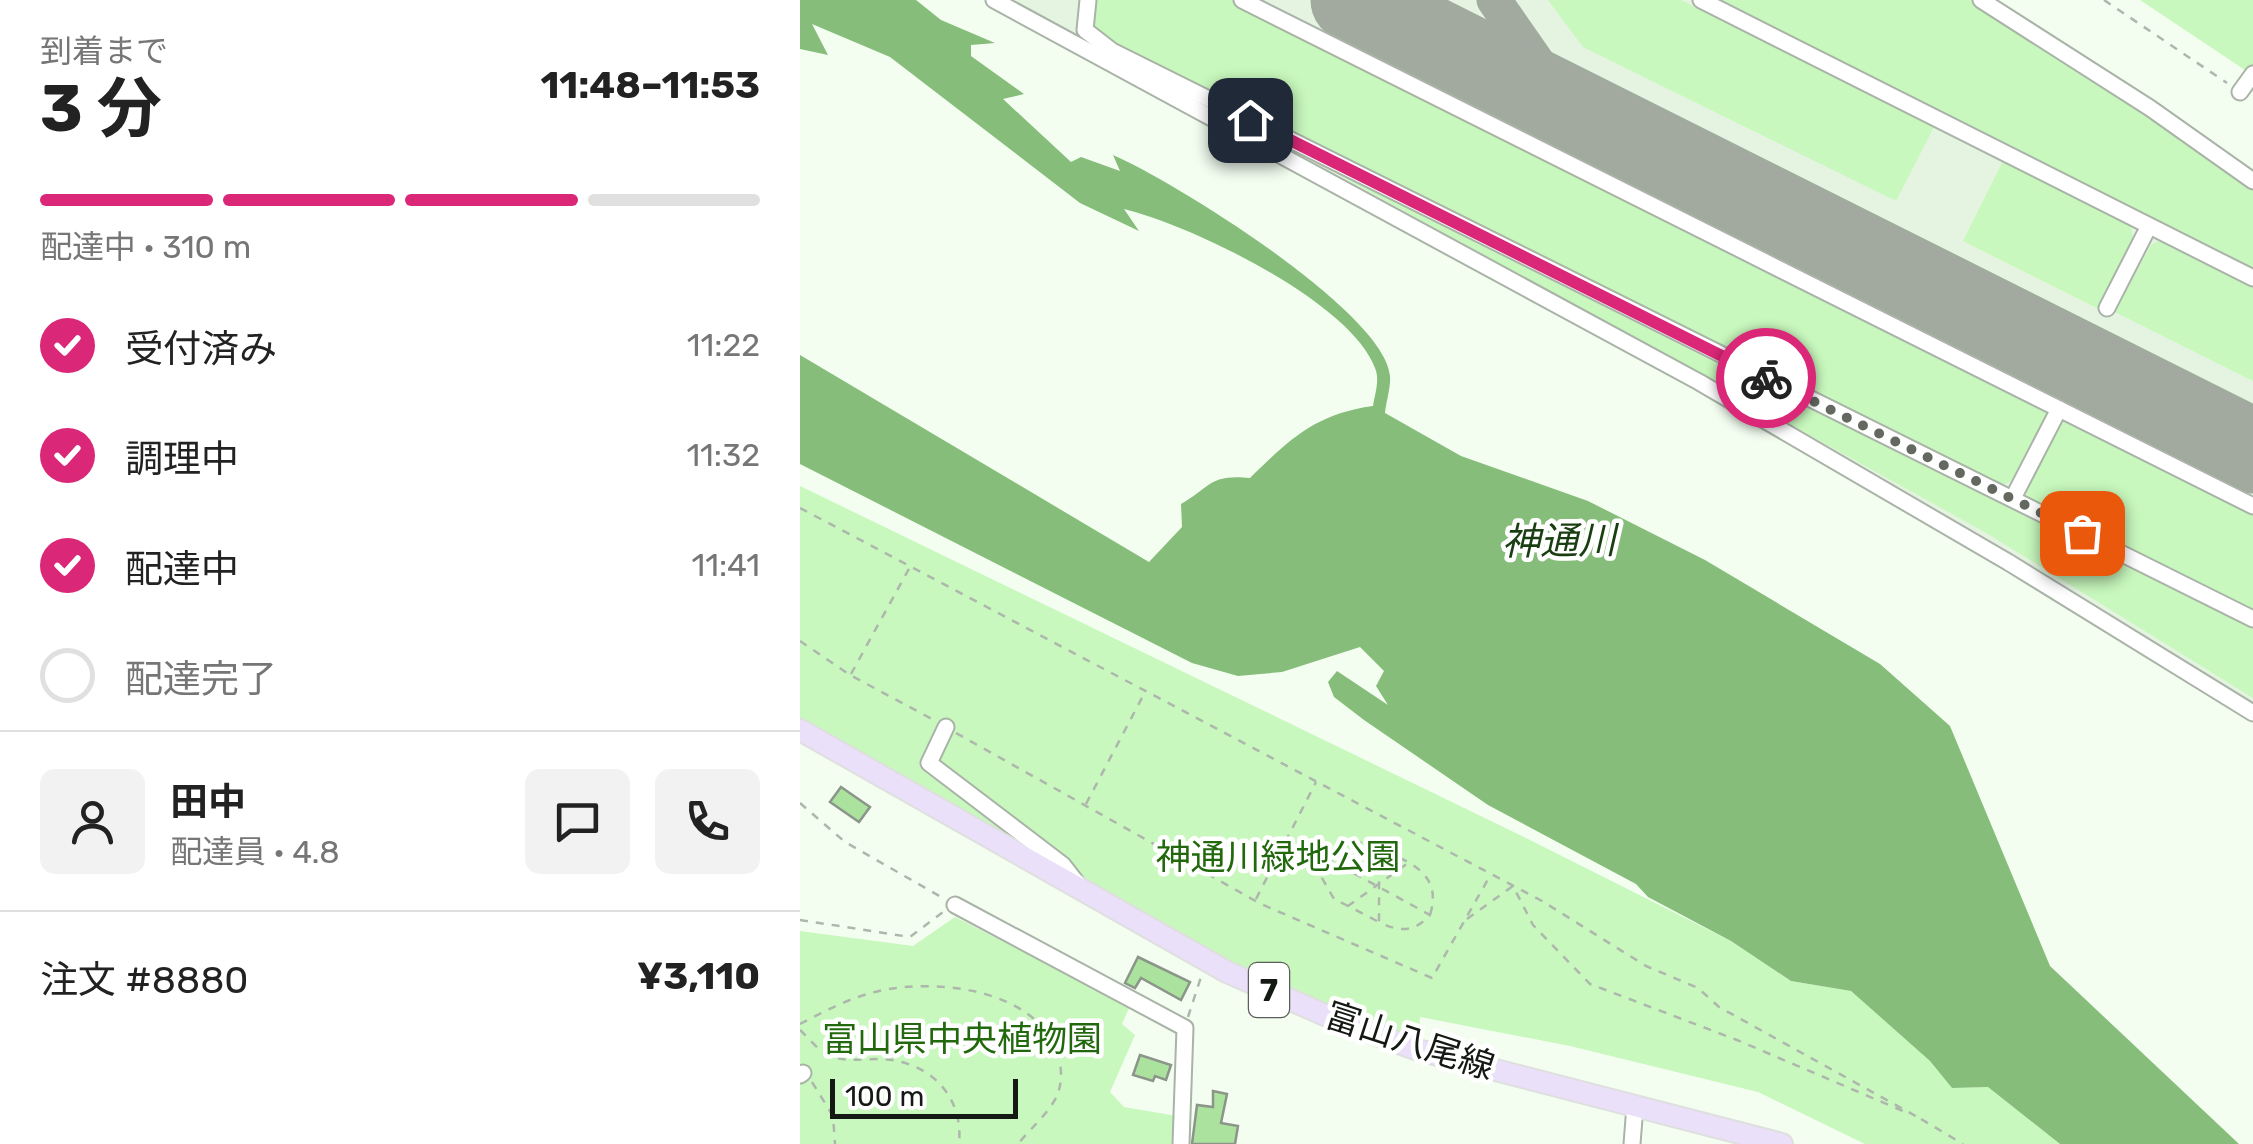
<!DOCTYPE html>
<html lang="ja">
<head>
<meta charset="utf-8">
<style>
	body { margin:0; font-family:Rubik,"Noto Sans JP",sans-serif; background:#f2f2f2; color:#222; height:100vh; display:flex; flex-direction:column; font-size:38px; white-space:nowrap }
	* { box-sizing:border-box; margin:0 }
	p { font-size:32px; color:#767676 }
	.icon { flex:none; width:55px; height:55px; fill:none; stroke:currentColor; stroke-width:2; stroke-linecap:round; stroke-linejoin:round }
	.map { position:relative; flex:1; overflow:hidden }
	.drawer { display:flex; flex-direction:column; background:#fff; width:800px }
	.drawer>* { flex:none }
	.scale { position:absolute; left:30px; bottom:25px; width:188px; box-sizing:border-box; padding-left:10px; border:5px solid #151914; border-top:0; font-size:28px; line-height:35px; white-space:nowrap; color:#151914; -webkit-text-stroke:8px #fff; paint-order:stroke }
	.pin { position:absolute; display:grid; place-items:center; width:85px; height:85px; color:#fff; margin:-42px; border-radius:20px; box-shadow:0 5px 15px #0006 }
	.courier { position:absolute; display:grid; place-items:center; width:100px; height:100px; margin:-50px; border:8px solid #db2777; border-radius:50%; background:#fff; color:#222; box-shadow:0 2px 12px #0007 }
	.summary em { font-style:normal; font-weight:700 }
	.summary div { display:flex; flex-direction:column-reverse }
	.summary { display:flex; align-items:center; justify-content:space-between; height:170px; padding:0 40px }
	h1 { font-size:65px; font-weight:700; line-height:75px }
	.bar { display:grid; grid-template-columns:repeat(4,1fr); gap:15px 10px; align-content:center; height:120px; padding:0 40px }
	.bar i { height:12px; border-radius:8px; background:#e0e0e0 }
	.bar .current { background:#db2777 }
	.bar p { grid-column:span 4 }
	.line { display:flex; align-items:center; gap:25px; padding:0 40px; border-top:2px solid #e0e0e0 }
	.line div { flex:1 }
	.round { display:grid; place-items:center; flex:none; width:105px; height:105px; border-radius:15px; background:#f2f2f2 }
	ol { padding:0 40px; list-style:none }
	li { display:flex; align-items:center; gap:30px; height:110px }
	li p { margin-inline-start:auto }
	li .icon { padding:10px; border-radius:50%; background:#db2777; color:#fff; stroke-width:4 }
	li:last-child { color:#767676 }
	li i { width:55px; height:55px; border:5px solid #e0e0e0; border-radius:50% }
	main { display:flex; flex:1; min-height:0 }
	.map>svg:first-child { display:block }
	.built { fill:#e4f4e1 }
	.green { fill:#c8f8bd }
	.water { fill:#86bd7a }
	.lines { fill:none; stroke-linecap:round; stroke-linejoin:round }
	.taxiway { stroke:#a2aaa0; stroke-width:35 }
	.runway { stroke:#a2aaa0; stroke-width:85 }
	.building { fill:#abe39e; stroke:#8b9589; stroke-width:2.5 }
	.minor-casing { stroke:#a9b3a7; stroke-width:19 }
	.major-casing { stroke:#dedfde; stroke-width:24 }
	.path { stroke:#aeb7ad; stroke-width:2.5; stroke-dasharray:8 8; stroke-linecap:butt }
	.minor { stroke:#fff; stroke-width:15 }
	.major { stroke:#ebe0f9; stroke-width:20 }
	.done { stroke:#636961; stroke-width:10; stroke-dasharray:0 18 }
	.route { stroke:#db2777; stroke-width:12 }
	.labels { text-anchor:middle; stroke-width:9; stroke-linejoin:round; paint-order:stroke }
	.shield { fill:#fff; stroke:#5b5e5a; stroke-width:2.5 }
	.shield-label { font-size:32px; font-weight:bold; fill:#151914 }
	.park-label { font-size:35px; fill:#22690d; stroke:#fff }
	.street-label { font-size:35px; fill:#151914; stroke:#fff }
	.water-label { font-size:38px; font-style:italic; fill:#193e11; stroke:#fff }
</style>
</head>
<body>
<main>
<section class="drawer">
<div class="summary"><div><h1>3 分</h1><p>到着まで</p></div><em>11:48–11:53</em></div>
<div class="bar"><i class="current"></i><i class="current"></i><i class="current"></i><i></i><p>配達中 · 310 m</p></div>
<ol>
<li><svg class="icon" aria-label="check" viewBox="0 0 24 24"><path d="M5 12l5 5 9-10"/></svg>受付済み<p>11:22</p></li>
<li><svg class="icon" aria-label="check" viewBox="0 0 24 24"><path d="M5 12l5 5 9-10"/></svg>調理中<p>11:32</p></li>
<li><svg class="icon" aria-label="check" viewBox="0 0 24 24"><path d="M5 12l5 5 9-10"/></svg>配達中<p>11:41</p></li>
<li><i></i>配達完了</li>
</ol>
<div class="line" style="height:180px"><a class="round"><svg class="icon" aria-label="person" viewBox="0 0 24 24"><circle cx="12" cy="8" r="4"/><path d="M4 21q1-7 8-7t8 7"/></svg></a><div><b>田中</b><p>配達員 · 4.8</p></div><a class="round"><svg class="icon" aria-label="chat" viewBox="0 0 24 24"><path d="M4 5h16v11H9l-5 4z"/></svg></a><a class="round"><svg class="icon" aria-label="phone" viewBox="0 0 24 24"><path d="M5 4h4l2 5-3 2q2 4 5 5l2-3 5 2v4C11 20 4 13 5 4z"/></svg></a></div>
<div class="line" style="height:130px"><div>注文 #8880</div><b>¥3,110</b></div>
</section>
<div class="map">
<svg width="1453" height="1144" viewBox="0 0 1453 1144">
	<rect width="100%" height="100%" fill="#f3fef1"/>
	<polygon class="built" points="192,0 1198,0 1453,169 1453,718 1120,504"/>
	<g class="green">
		<path d="M294 0H432L1251 413C1239 435 1225 485 1196 486L312 43 292 24Z"/>
		<polygon points="748,0 881,0 1135,125 1096,201 783,47"/>
		<polygon points="909,0 1181,0 1453,187 1453,271"/>
		<polygon points="1340,0 1453,0 1453,76 1439,66"/>
		<polygon points="492,149 1453,629 1453,698 1188,534"/>
		<path d="M1203 161 1327 221C1346 245 1313 286 1301 310L1163 241Z"/>
		<polygon points="1361,240 1453,287 1453,381 1315,312 1351,245"/>
		<polygon points="1259,415 1453,513 1453,615 1231,503 1224,489"/>
		<polygon points="0,486 722,836 931,941 991,981 1051,991 1130,1061 1152,1088 1188,1087 1260,1144 1065,1144 958,1092 770,1046 620,1017 618,1050 427,972 0,730"/>
		<polygon points="155,917 330,1006 322,1024 335,1035 310,1092 324,1107 377,1116 376,1144 0,1144 0,931 113,946"/>
	</g>
	<path class="water" d="M0 0H116L141 20 195 43 171 45V56L224 94 203 99 271 162 281 157 320 171 313 155C372 180 585 312 590 376 591 387 586 402 585 413L661 456 788 501 905 560 1080 664 1150 726 1250 966 1439 1144H1260L1188 1087 1152 1088 1130 1061 1051 991 991 981 931 941 848 897 836 884 688 805 564 720 534 697 528 682 537 671 588 705 576 686 584 671 560 647 482 672 438 676 392 663 0 464V355L349 562 382 527 381 504C411 487 409 474 450 478 490 439 515 414 573 406 575 394 580 379 575 368 550 301 390 225 324 209L339 231 280 203 90 57 12 24 28 55 0 49Z"/>
	<g class="lines">
		<g class="taxiway">
			<polyline points="694,0 770,109"/>
			<polyline points="560,3 561,0"/>
		</g>
		<polyline class="runway" points="553,0 1453,451"/>
	</g>
	<g class="building">
		<polygon points="41,787 70,807 59,822 30,802"/>
		<polygon points="338,957 390,982 381,1000 341,978 335,988 325,983"/>
		<polygon points="340,1055 371,1065 366,1080 355,1076 353,1081 333,1075"/>
		<polygon points="413,1091 427,1094 421,1123 438,1126 435,1144 392,1144 397,1105 413,1107"/>
	</g>
	<g class="lines">
		<defs>
			<g id="minor">
				<polyline points="194,0 899,382 1208,562 1453,713"/>
				<polyline points="288,0 285,30 312,51 1453,619"/>
				<polyline points="442,0 1453,506"/>
				<polyline points="901,0 1453,278"/>
				<polyline points="1181,0 1350,108 1453,181"/>
				<polyline points="1440,92 1453,74"/>
				<polyline points="1307,308 1349,226"/>
				<polyline points="1213,498 1259,409"/>
				<polyline points="146,727 129,763 263,865 277,883"/>
				<polyline points="155,905 385,1028 381,1144"/>
				<polyline points="0,1075 3,1073"/>
				<polyline points="832,1144 835,1106"/>
			</g>
			<polyline id="major" points="0,730 427,972 541,1022 618,1050 982,1144"/>
		</defs>
		<use href="#minor" class="minor-casing"/>
		<use href="#major" class="major-casing"/>
		<g class="path">
			<polyline points="1304,0 1427,83"/>
			<polyline points="0,508 742,901 846,966 898,988 919,1007 1121,1119"/>
			<polyline points="0,641 50,675 132,719"/>
			<polyline points="51,674 110,567"/>
			<polyline points="156,733 461,904 632,978 691,874"/>
			<polyline points="0,803 45,842 143,898"/>
			<polyline points="286,804 345,692"/>
			<path d="M526 858 630 915C614 933 599 932 579 922V848C610 862 643 874 630 915"/>
			<polyline points="456,899 516,782"/>
			<polyline points="548,906 534,899 522,878 530,851 547,839 579,848"/>
			<polyline points="667,919 713,886 733,925 790,984 937,1040 1110,1114"/>
			<polyline points="0,920 110,937 143,912"/>
			<polyline points="577,921 548,906 608,863"/>
			<polyline points="388,1017 401,977"/>
			<path d="M0 1024C25 1011 51 997 79 991 136 978 233 989 256 1050 262 1065 263 1081 257 1096 248 1114 230 1129 218 1144"/>
			<path d="M0 1030C9 1038 18 1051 30 1056 46 1062 61 1059 77 1059 126 1059 164 1093 159 1144"/>
			<polyline points="12,1082 33,1116 35,1144"/>
			<polyline points="1121,1119 1163,1144"/>
		</g>
		<use href="#minor" class="minor"/>
		<use href="#major" class="major"/>
	</g>
	<g class="lines">
		<polyline class="done" points="966,378 1282,533"/>
		<polyline class="route" points="450,120 966,378"/>
	</g>
	<g class="labels">
		<rect class="shield" x="449" y="963" width="40" height="54" rx="8"/>
		<g class="shield-label">
			<text x="469" y="1001">7</text>
		</g>
		<g class="park-label">
			<text x="478" y="869">神通川緑地公園</text>
			<text x="162" y="1051">富山県中央植物園</text>
		</g>
		<g class="street-label">
			<text transform="translate(610 1041) rotate(18)" y="12">富山八尾線</text>
		</g>
		<g class="water-label">
			<text transform="translate(759 541) rotate(-1)" y="13">神通川</text>
		</g>
	</g>
</svg>
<div class="scale">100 m</div>
<div class="pin" style="left:1282px;top:533px;background:#ea580c"><svg class="icon" aria-label="bag" viewBox="0 0 24 24"><path d="M5 8h14l-1 12H6zM9 8a3 3 0 0 1 6 0"/></svg></div>
<div class="pin" style="left:450px;top:120px;background:#1f2937"><svg class="icon" aria-label="home" viewBox="0 0 24 24"><path d="M3 11l9-7 9 7M6 9v11h12V9"/></svg></div>
<div class="courier" style="left:966px;top:378px"><svg class="icon" aria-label="bike" viewBox="0 0 24 24"><circle cx="6" cy="16" r="4"/><circle cx="18" cy="16" r="4"/><path d="M6 16l4-8h5l3 8M10 8l3 8H6M13 5h3"/></svg></div>
</div>
</main>
</body>
</html>
